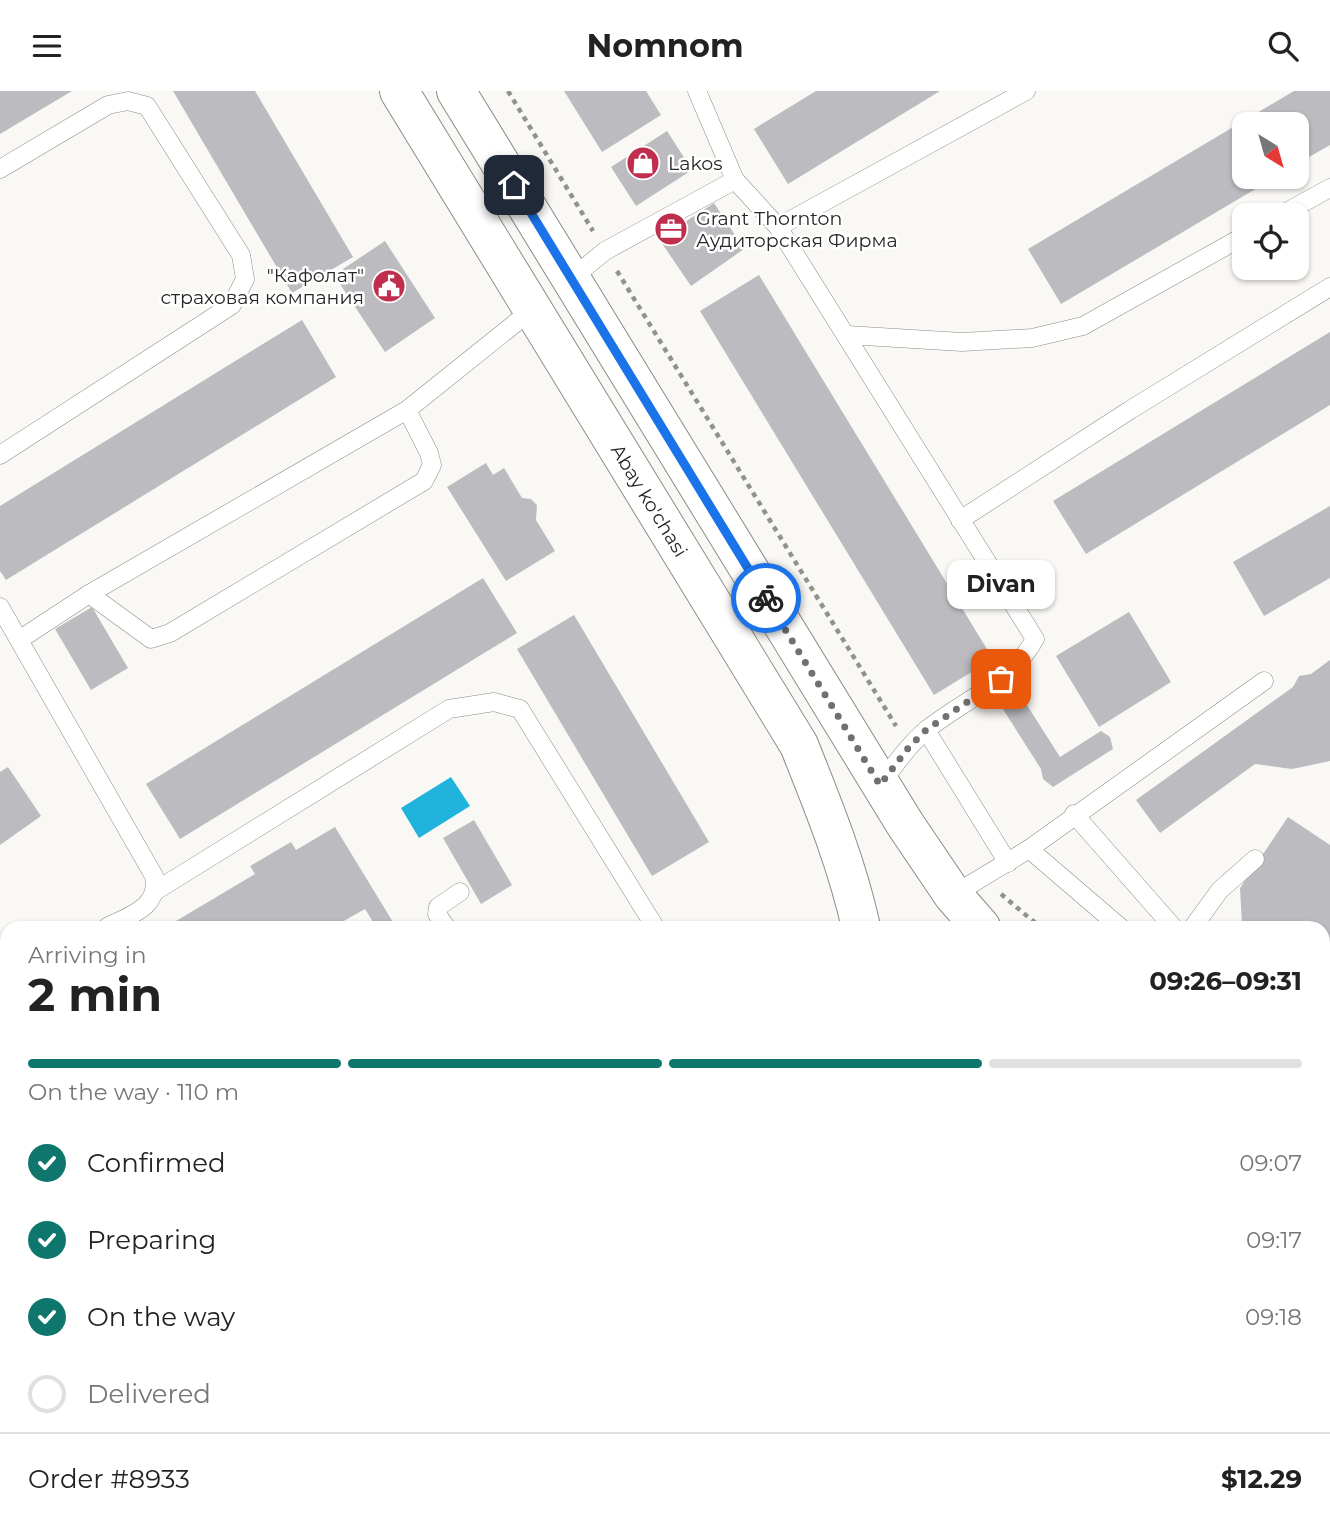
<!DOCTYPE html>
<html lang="en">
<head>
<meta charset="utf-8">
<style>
	body { margin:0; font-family:Montserrat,sans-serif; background:#f6f6f6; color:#222; height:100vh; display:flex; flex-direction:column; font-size:26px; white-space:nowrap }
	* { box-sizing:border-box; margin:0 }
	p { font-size:23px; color:#767676 }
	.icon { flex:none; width:38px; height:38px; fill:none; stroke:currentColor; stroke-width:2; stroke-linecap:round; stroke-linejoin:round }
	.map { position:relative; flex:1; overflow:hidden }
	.drawer { position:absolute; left:0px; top:830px; width:1330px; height:618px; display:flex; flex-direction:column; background:#fff; border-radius:21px 21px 0 0; box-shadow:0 2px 5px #0004 }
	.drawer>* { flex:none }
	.needle { width:46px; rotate:143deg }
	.controls { position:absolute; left:1232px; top:21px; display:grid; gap:14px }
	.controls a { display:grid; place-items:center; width:77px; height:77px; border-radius:14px; background:#fff; box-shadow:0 2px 5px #0004; font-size:35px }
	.pin { position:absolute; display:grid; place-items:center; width:60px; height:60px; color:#fff; margin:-30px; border-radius:14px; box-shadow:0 4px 10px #0006 }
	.courier { position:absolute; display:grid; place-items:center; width:70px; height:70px; margin:-35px; border:5px solid #1a73e8; border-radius:50%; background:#fff; color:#222; box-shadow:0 2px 9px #0007 }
	.bubble { position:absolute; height:49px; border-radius:14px; background:#fff; box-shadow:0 2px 5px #0004; font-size:23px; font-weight:700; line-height:49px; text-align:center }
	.summary em { font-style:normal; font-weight:700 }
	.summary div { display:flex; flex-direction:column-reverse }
	.summary { display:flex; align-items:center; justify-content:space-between; height:119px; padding:0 28px }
	h1 { font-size:46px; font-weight:700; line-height:52px }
	.bar { display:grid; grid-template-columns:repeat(4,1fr); gap:10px 7px; align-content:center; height:84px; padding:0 28px }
	.bar i { height:9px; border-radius:5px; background:#e0e0e0 }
	.bar .current { background:#0f766e }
	.bar p { grid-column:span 4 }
	.line { display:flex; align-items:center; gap:18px; padding:0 28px; border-top:2px solid #e0e0e0 }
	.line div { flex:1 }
	ol { padding:0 28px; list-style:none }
	li { display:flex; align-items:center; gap:21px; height:77px }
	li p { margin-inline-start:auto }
	li .icon { padding:7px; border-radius:50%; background:#0f766e; color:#fff; stroke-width:4 }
	li:last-child { color:#767676 }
	li i { width:38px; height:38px; border:4px solid #e0e0e0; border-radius:50% }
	header { display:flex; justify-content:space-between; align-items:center; height:91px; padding:0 28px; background:#fff; font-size:32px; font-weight:700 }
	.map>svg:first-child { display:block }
	.education { fill:#fde9e1 }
	.green { fill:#b4f8c5 }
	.water { fill:#20b4dc }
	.building { fill:#bcbbbf }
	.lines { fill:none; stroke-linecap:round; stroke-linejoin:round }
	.lane-casing { stroke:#8c8b87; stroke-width:19 }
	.secondary-casing { stroke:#8c8b87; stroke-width:40 }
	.path { stroke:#91918e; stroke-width:4.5; stroke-dasharray:5 5; stroke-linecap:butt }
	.lane { stroke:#fff; stroke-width:18 }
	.secondary { stroke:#fff; stroke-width:38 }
	.done { stroke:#70706d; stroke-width:7; stroke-dasharray:0 12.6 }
	.route { stroke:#1a73e8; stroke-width:9 }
	.labels { text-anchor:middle; stroke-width:5; stroke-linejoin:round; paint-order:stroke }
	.poi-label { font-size:19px; fill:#272725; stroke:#fff; text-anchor:start }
	.street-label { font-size:19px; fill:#272725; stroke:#fff }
</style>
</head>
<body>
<header><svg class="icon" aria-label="menu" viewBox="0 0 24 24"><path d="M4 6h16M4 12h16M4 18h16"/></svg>Nomnom<svg class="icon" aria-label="search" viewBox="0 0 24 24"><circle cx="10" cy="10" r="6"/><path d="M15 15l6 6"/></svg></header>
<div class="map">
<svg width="1330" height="1447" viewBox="0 0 1330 1447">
	<rect width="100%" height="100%" fill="#f9f8f4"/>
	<polygon class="education" points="636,1440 764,1440 770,1447 627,1447"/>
	<polygon class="green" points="1323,1341 1330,1350 1330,1447 1169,1447 1177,1440 1323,1440"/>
	<polygon class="water" points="451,686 470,715 419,747 401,717"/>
	<g class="building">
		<polygon points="0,0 72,0 0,43"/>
		<polygon points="173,0 255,0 353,166 292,202"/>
		<polygon points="564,0 646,0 661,24 602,61"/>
		<polygon points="816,0 940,0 788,93 754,38"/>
		<polygon points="1294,0 1330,0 1330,54 1297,73 1297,33 1244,33 1244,86 1276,86 1061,213 1028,158"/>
		<polygon points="667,40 692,79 636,115 611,76"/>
		<polygon points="714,112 744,158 691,195 659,148"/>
		<polygon points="385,150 435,227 385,261 334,184"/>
		<polygon points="759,184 993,568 934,604 700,220"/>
		<polygon points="302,229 336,286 6,489 0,480 0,415"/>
		<polygon points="1330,241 1330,314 1086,463 1053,410"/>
		<polygon points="486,372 493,384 504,377 522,407 531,408 537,414 536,429 555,460 506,490 447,396"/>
		<polygon points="1330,415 1330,487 1264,525 1233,471"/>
		<polygon points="483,487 517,542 180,748 146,693"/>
		<polygon points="92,516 128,577 91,599 55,538"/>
		<polygon points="1129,521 1171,591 1099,636 1056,565"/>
		<polygon points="574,524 709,751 652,785 517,558"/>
		<polygon points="1330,569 1330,670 1292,678 1255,673 1160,742 1136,709 1293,596 1299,585 1311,583"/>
		<polygon points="1013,598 1018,600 1060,666 1101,640 1110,646 1113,658 1053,696 1043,688 1041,678 999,612 1000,606"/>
		<polygon points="8,676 41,725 0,754 0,681"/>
		<polygon points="1288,726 1330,754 1330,894 1323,889 1323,836 1242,834 1240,797"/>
		<polygon points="474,729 512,794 481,813 443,747"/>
		<polygon points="335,736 396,836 376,836 365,818 333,836 166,836 255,783 250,775 291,751 296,759"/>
		<polygon points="7,924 7,989 0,978 0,928"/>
		<polygon points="0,1074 7,1086 7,1218 0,1206"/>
		<polygon points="57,1440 98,1440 87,1447 61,1447"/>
	</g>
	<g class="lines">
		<defs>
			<g id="lane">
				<path d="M697 0 735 89 778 136 1035 548C1010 593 963 609 925 640 907 656 894 675 880 694"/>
				<polyline points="0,78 108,14 128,10 147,15 241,164 245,188 232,214 0,364"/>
				<polyline points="1281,124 1330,97"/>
				<polyline points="778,136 1026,0"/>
				<polyline points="571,188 605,160 735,89"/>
				<polyline points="847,244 962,251 1032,247 1083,235 1244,145"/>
				<polyline points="960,429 1130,319 1330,196"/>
				<polyline points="89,503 151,548 170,542 424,390 432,374 429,362 407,319"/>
				<path d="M0 516 154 785C160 816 131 824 107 836"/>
				<polyline points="19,549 89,503 407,319 533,218"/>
				<polyline points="926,639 1008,772"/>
				<polyline points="1074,723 1173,836"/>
				<polyline points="1029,758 1120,836"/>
				<polyline points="157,799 449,618 494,611 520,618 655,836"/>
				<polyline points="953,804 1029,758 1264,590"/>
				<polyline points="446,836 437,823 438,816 460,801"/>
				<polyline points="1193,836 1220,799 1255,768"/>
				<polyline points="0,895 7,892"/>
				<polyline points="0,1024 7,1035"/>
				<polyline points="0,1324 7,1361"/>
				<polyline points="1323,1329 1330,1338"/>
				<polyline points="37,1440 41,1447"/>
				<polyline points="479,1440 485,1447"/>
				<polyline points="737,1440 742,1447"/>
				<polyline points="791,1440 797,1447"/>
				<polyline points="0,1442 7,1438"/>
				<polyline points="1145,1447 1153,1440"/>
			</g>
			<g id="secondary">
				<path id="s1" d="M399 0 799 654C823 714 847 773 861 836"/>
				<polyline points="456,0 905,733 953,804 981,836"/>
				<polyline points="1323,962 1330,963"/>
				<polyline points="1323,994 1330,994"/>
				<polyline points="299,1447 307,1440"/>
				<polyline points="382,1447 390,1440"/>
			</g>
		</defs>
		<use href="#lane" class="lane-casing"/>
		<use href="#secondary" class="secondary-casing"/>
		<g class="path">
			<polyline points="508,0 593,140"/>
			<polyline points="617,180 896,635"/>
			<polyline points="1001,803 1040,836"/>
			<polyline points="1323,1032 1330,1032"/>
			<polyline points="1323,1398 1330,1367"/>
			<polyline points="1279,1440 1285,1447"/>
			<polyline points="1312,1447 1313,1440"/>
		</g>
		<use href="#lane" class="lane"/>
		<use href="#secondary" class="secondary"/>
	</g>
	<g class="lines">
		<polyline class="done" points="766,507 880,694 909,656 926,639 1001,588"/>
		<polyline class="route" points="514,94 766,507"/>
	</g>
	<defs>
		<symbol id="shop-disc" viewBox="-11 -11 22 22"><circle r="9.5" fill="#bf2e4d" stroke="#fff"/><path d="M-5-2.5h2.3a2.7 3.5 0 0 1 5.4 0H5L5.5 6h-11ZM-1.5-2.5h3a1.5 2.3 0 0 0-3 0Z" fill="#fff"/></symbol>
		<symbol id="office-disc" viewBox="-11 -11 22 22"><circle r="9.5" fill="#bf2e4d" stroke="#fff"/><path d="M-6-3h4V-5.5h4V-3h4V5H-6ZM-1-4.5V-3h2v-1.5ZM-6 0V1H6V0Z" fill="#fff"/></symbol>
		<symbol id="civic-disc" viewBox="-11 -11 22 22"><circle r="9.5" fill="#bf2e4d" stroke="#fff"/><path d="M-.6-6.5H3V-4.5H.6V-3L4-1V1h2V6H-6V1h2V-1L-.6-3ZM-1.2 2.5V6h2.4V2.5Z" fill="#fff"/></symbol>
	</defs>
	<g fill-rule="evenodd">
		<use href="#shop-disc" x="624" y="53" width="38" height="38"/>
		<use href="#office-disc" x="652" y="119" width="38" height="38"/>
		<use href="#civic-disc" x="370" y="176" width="38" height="38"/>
	</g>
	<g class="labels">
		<g class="poi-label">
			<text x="668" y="79">Lakos</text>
			<text x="696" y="134">Grant Thornton<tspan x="696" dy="22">Аудиторская Фирма</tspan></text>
			<text x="364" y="191" text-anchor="end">"Кафолат"<tspan x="364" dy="22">страховая компания</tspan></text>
		</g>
		<g class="street-label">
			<text dy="7" stroke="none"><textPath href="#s1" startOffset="480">Abay ko'chasi</textPath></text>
		</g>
	</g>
</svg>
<div class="controls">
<a><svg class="needle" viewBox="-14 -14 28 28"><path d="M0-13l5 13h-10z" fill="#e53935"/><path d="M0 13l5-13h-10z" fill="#767676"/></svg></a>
<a><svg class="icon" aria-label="locate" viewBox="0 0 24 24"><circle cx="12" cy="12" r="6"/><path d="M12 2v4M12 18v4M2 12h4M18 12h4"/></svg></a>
</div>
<div class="pin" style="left:1001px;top:588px;background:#ea580c"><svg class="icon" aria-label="bag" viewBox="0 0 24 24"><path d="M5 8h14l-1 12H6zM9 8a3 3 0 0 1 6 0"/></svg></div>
<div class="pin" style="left:514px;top:94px;background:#1f2937"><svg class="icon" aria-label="home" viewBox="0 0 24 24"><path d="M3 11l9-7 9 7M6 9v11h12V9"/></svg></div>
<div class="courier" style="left:766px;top:507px"><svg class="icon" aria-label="bike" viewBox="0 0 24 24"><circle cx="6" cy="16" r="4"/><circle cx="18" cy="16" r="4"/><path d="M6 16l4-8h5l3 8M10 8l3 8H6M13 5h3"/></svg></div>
<div class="bubble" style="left:947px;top:469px;width:108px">Divan</div>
<section class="drawer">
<div class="summary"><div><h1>2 min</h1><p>Arriving in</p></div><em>09:26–09:31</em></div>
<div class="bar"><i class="current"></i><i class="current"></i><i class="current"></i><i></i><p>On the way · 110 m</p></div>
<ol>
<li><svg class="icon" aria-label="check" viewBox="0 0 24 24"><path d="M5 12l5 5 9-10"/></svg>Confirmed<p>09:07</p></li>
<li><svg class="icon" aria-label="check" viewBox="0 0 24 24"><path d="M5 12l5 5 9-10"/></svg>Preparing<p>09:17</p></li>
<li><svg class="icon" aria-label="check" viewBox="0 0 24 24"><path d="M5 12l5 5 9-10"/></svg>On the way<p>09:18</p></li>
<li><i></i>Delivered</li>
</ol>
<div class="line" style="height:91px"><div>Order #8933</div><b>$12.29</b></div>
</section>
</div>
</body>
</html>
